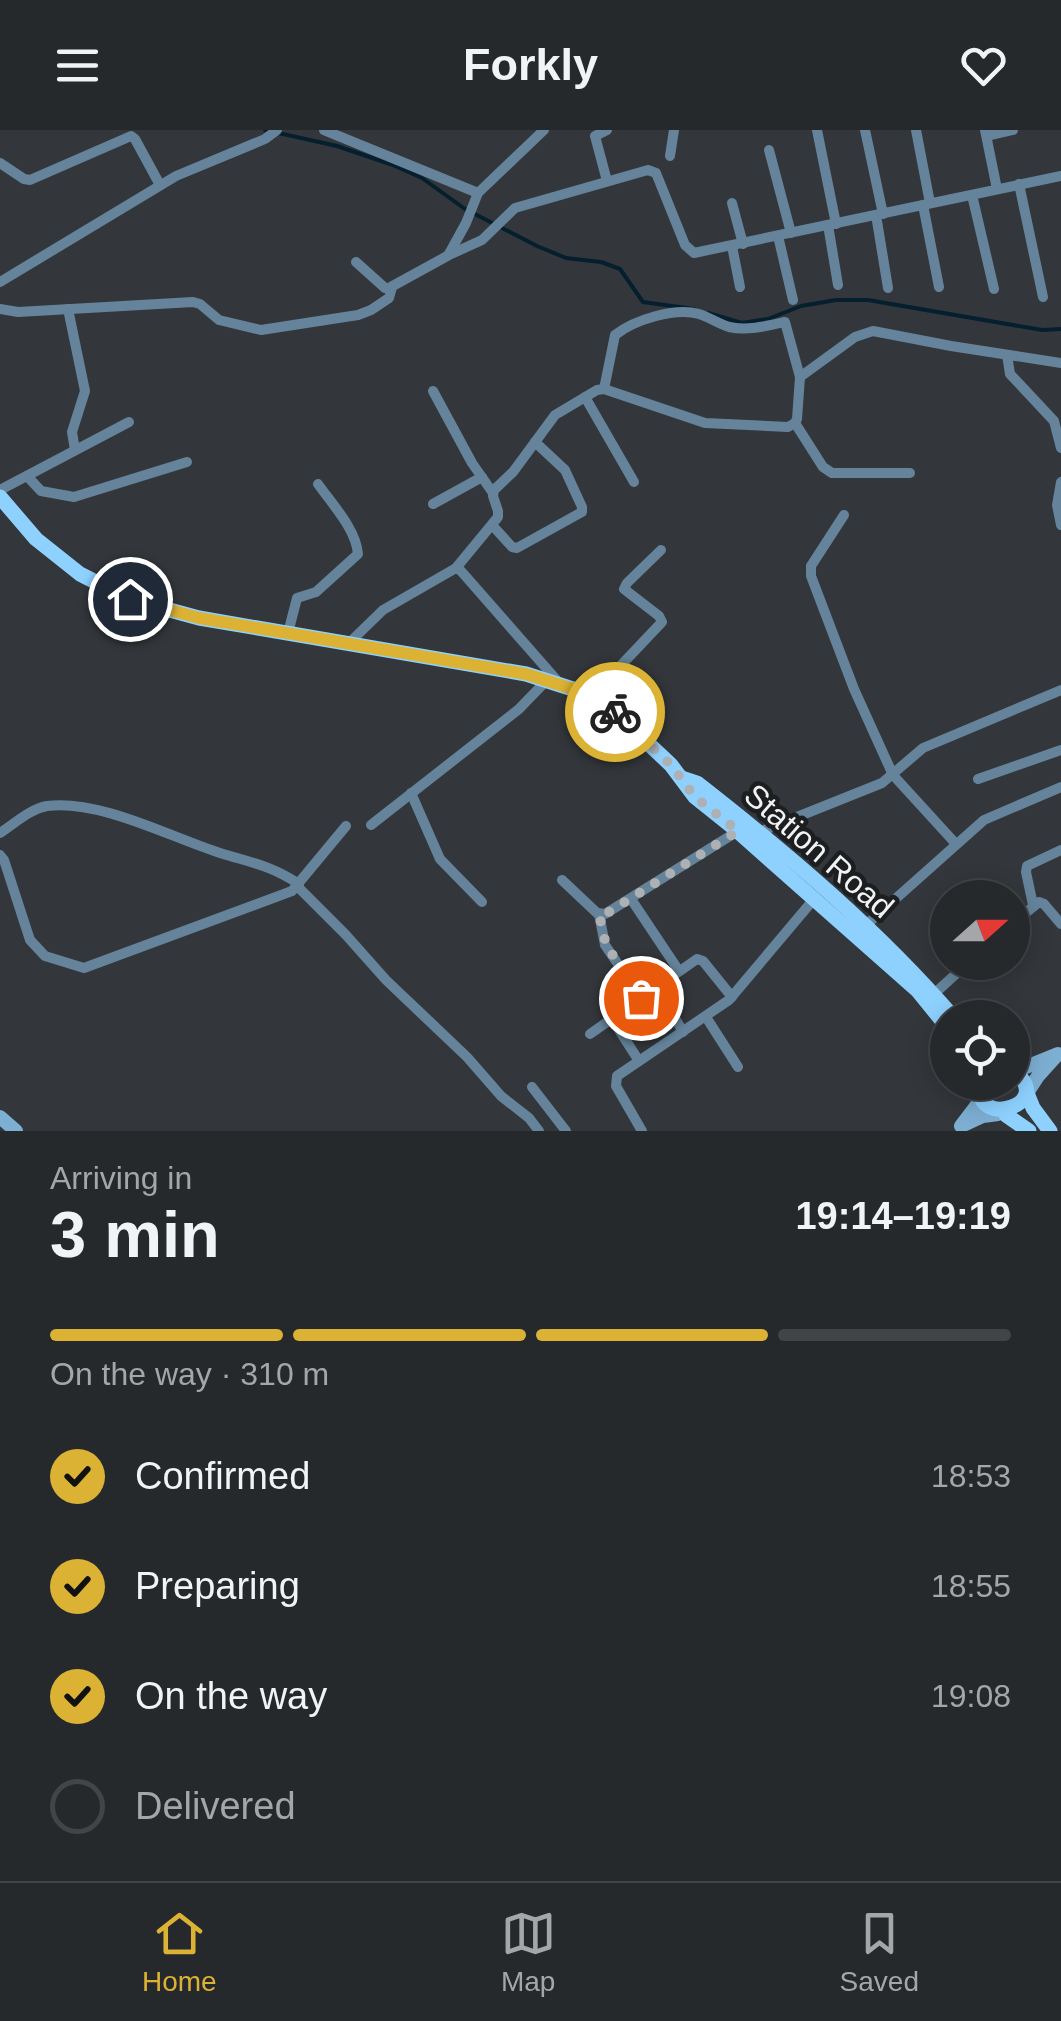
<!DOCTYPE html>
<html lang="en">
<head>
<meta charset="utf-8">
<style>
	body { margin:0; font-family:Arial,sans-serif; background:#323538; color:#f1f3f6; height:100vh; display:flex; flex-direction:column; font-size:38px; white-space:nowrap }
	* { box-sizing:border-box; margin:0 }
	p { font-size:32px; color:#a4a6a9 }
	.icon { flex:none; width:55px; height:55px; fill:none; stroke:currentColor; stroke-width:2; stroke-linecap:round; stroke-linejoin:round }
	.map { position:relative; height:1001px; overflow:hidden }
	.side { display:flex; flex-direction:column; background:#26292c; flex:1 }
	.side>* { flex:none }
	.needle { width:65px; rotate:69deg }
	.fabs { position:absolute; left:930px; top:750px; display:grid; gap:20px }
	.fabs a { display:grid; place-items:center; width:100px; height:100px; border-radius:50%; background:#26292c; box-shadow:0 5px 25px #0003,0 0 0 2px #424548; font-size:50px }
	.pin { position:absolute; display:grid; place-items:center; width:85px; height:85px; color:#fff; margin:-42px; border:5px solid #fff; border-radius:50%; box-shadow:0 2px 10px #0007 }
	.courier { position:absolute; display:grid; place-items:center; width:100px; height:100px; margin:-50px; border:8px solid #dbb233; border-radius:50%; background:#fff; color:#222; box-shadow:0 2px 12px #0007 }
	.head em { font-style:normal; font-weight:700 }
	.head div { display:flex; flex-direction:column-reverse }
	.head { display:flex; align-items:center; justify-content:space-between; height:170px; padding:0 50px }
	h1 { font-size:65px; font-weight:700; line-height:75px }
	.bar { display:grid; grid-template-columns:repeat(4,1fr); gap:15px 10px; align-content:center; height:120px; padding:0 50px }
	.bar i { height:12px; border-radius:8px; background:#424548 }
	.bar .selected { background:#dbb233 }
	.bar p { grid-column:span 4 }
	ol { padding:0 50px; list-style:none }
	li { display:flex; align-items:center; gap:30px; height:110px }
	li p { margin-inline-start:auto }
	li .icon { padding:10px; border-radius:50%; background:#dbb233; color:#111; stroke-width:4 }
	li:last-child { color:#a4a6a9 }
	li i { width:55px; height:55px; border:5px solid #424548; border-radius:50% }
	header { display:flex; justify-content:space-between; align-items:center; height:130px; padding:0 50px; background:#26292c; font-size:45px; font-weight:700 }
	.tabs { display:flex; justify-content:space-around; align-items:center; height:140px; border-top:2px solid #424548; background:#26292c; font-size:28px; color:#a4a6a9 }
	.tabs a { display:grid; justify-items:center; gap:5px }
	.tabs .selected { color:#dbb233 }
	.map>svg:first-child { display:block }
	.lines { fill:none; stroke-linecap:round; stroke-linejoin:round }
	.stream { stroke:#051f2f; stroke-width:4 }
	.street { stroke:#65849b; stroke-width:10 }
	.secondary { stroke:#7dafd3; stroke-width:14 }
	.primary { stroke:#8ed1ff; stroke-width:15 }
	.done { stroke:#aeb1b4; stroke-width:10; stroke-dasharray:0 18 }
	.route { stroke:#dbb233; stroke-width:12 }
	.labels { text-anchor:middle; stroke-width:9; stroke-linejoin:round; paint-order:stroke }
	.street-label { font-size:32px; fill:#f1f3f5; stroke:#1c1e20 }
</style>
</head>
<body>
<header><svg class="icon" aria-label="menu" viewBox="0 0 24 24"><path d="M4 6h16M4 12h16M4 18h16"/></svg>Forkly<svg class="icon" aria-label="heart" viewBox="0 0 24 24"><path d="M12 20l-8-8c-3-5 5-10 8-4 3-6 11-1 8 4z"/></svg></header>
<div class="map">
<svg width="1061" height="1001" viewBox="0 0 1061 1001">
	<rect width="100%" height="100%" fill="#33373b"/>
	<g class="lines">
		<g class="stream">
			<polyline points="265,0 337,16 393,35 422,48 465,79 537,116 566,128 601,132 620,139 643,172 694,179"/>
			<polyline points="708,183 742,193 768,189 801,176 836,170 868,170 1042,200 1061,199"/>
		</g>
		<g class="street">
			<polyline points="324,0 478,63"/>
			<polyline points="607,0 595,6 607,51"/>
			<polyline points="817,0 836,94"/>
			<polyline points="865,0 883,84"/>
			<polyline points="916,0 930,73"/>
			<polyline points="985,0 997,59"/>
			<polyline points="987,6 1013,0"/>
			<polyline points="769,20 791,103"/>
			<polyline points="670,26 674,0"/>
			<polyline points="0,33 24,49 30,50 131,6 135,9 160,55"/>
			<polyline points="1019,54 1043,167"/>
			<polyline points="972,65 994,159"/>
			<polyline points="732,73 743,114"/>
			<polyline points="923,75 939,157"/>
			<polyline points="876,85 888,158"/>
			<polyline points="828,95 838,155"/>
			<polyline points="778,106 793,170"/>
			<polyline points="732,116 740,157"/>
			<polyline points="449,124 466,93 478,63 544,0"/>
			<polyline points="356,132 385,158 389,158 449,125 482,110 515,78 648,40 656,43 685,115 694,123 1061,46"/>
			<polyline points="0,152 176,46 265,9 277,0"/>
			<polyline points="0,179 18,182 193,172 200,174 219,190 261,200 358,185 371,180 389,168 392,157"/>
			<polyline points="68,179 85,261 72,302 75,320"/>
			<polyline points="1007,225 1010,244 1054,291 1061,318"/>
			<polyline points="800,247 855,207 873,201 951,216 1061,233"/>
			<polyline points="433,261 472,333 493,363"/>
			<polyline points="585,267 634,352"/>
			<polyline points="795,293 823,337 832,343 910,343"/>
			<polyline points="27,346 41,361 74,367 187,332"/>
			<polyline points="1061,352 1057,375 1061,395"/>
			<polyline points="0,360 129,292"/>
			<polyline points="433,374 482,347"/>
			<polyline points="844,385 811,436 811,446 854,559 893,645 956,714"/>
			<polyline points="492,395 512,417 517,418 582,382 582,377 565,340 535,312"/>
			<path d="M456 438 498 387V381L493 366 494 360 513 342 555 285 597 260 604 259 705 293 788 297 795 293 797 289 800 247 785 192C767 196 747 201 729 197 719 194 709 187 699 184 675 177 634 190 615 205L604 259"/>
			<path d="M288 503 297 468 316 462 358 424C356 399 332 374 318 354"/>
			<polyline points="348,514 383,480 456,438 461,441 561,555"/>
			<polyline points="590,568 662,492 659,486 624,459 627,453 661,420"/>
			<polyline points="978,649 1061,620"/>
			<polyline points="411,663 440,729 482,772"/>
			<polyline points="371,695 519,579 546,551"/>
			<path d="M0 703C14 694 30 679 47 676 99 669 170 707 220 723 252 733 270 735 299 754"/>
			<polyline points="757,703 882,653 923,618 1061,560"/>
			<polyline points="0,725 4,730 30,810 45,826 84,838 292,761 346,696"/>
			<polyline points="562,750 597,783 605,784 738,701"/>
			<polyline points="297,756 346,805 386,850 467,927 501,966 529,988 539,1001"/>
			<polyline points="631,769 679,841"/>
			<polyline points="1033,775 1026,742 1027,736 1061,720"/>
			<polyline points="599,784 605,815 641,868"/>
			<polyline points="1012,794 1039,772 1044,774 1061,794"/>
			<polyline points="865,796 984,690 1061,657"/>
			<polyline points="657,857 683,902"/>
			<polyline points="934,864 969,832"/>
			<polyline points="706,887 738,937"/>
			<polyline points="612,889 639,931"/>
			<polyline points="590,904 697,829 703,831 732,867"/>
			<polyline points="532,957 566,1001"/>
			<polyline points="642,1001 616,956 617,946 729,870 814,769"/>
		</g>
		<g class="secondary">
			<polyline points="1012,939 1026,937 1058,924 1038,946 1027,963"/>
			<polyline points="980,961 977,975 961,996 983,986 998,984"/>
			<polyline points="0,987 16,1001"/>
		</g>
		<g class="primary">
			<polyline points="0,367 36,409 80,444 129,469 199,488 526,544 579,561 616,583 671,635 695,667 735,699 918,861 948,898"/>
			<path d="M682 648 697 653C788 724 878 800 954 888"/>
			<path d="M982 952C968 1001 1061 975 1012 940"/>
			<polyline points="1027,963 1033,978 1050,1001"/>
			<polyline points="1006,985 1029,1001"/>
		</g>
	</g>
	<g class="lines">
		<polyline class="done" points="615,582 671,635 695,667 738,701 609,782 599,784 606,815 641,868"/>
		<polyline class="route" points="130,469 199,488 526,544 579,561 615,582"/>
	</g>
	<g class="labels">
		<g class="street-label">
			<text transform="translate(819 721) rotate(41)" y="11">Station Road</text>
		</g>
	</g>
</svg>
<div class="fabs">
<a><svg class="needle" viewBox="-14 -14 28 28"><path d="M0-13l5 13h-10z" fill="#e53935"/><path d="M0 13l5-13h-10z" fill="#a4a6a9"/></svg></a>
<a><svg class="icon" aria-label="locate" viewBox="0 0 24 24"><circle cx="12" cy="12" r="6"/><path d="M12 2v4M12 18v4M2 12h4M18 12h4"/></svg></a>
</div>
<div class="pin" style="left:641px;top:868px;background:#ea580c"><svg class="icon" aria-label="bag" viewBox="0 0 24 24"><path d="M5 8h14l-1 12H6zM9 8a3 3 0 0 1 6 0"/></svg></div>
<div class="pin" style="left:130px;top:469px;background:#1f2937"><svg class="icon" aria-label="home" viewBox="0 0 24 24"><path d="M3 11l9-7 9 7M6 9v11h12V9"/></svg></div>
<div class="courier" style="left:615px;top:582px"><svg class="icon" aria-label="bike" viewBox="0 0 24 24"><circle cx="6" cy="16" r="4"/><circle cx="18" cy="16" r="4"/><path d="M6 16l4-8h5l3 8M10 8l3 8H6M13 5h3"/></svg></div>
</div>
<section class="side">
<div class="head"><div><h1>3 min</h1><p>Arriving in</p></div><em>19:14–19:19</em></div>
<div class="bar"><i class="selected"></i><i class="selected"></i><i class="selected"></i><i></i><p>On the way · 310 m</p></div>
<ol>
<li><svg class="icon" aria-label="check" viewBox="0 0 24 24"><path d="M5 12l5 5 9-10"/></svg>Confirmed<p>18:53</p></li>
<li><svg class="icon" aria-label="check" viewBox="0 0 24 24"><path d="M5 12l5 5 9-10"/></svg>Preparing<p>18:55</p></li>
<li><svg class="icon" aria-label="check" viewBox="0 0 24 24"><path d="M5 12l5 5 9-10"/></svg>On the way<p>19:08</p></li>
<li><i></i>Delivered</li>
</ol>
</section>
<nav class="tabs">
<a class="selected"><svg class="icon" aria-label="home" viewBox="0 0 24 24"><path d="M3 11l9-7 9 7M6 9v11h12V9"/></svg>Home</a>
<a><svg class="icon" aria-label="map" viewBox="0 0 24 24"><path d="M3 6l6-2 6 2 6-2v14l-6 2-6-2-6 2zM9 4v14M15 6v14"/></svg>Map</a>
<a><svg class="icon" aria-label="saved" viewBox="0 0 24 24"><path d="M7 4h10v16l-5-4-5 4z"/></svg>Saved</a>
</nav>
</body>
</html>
